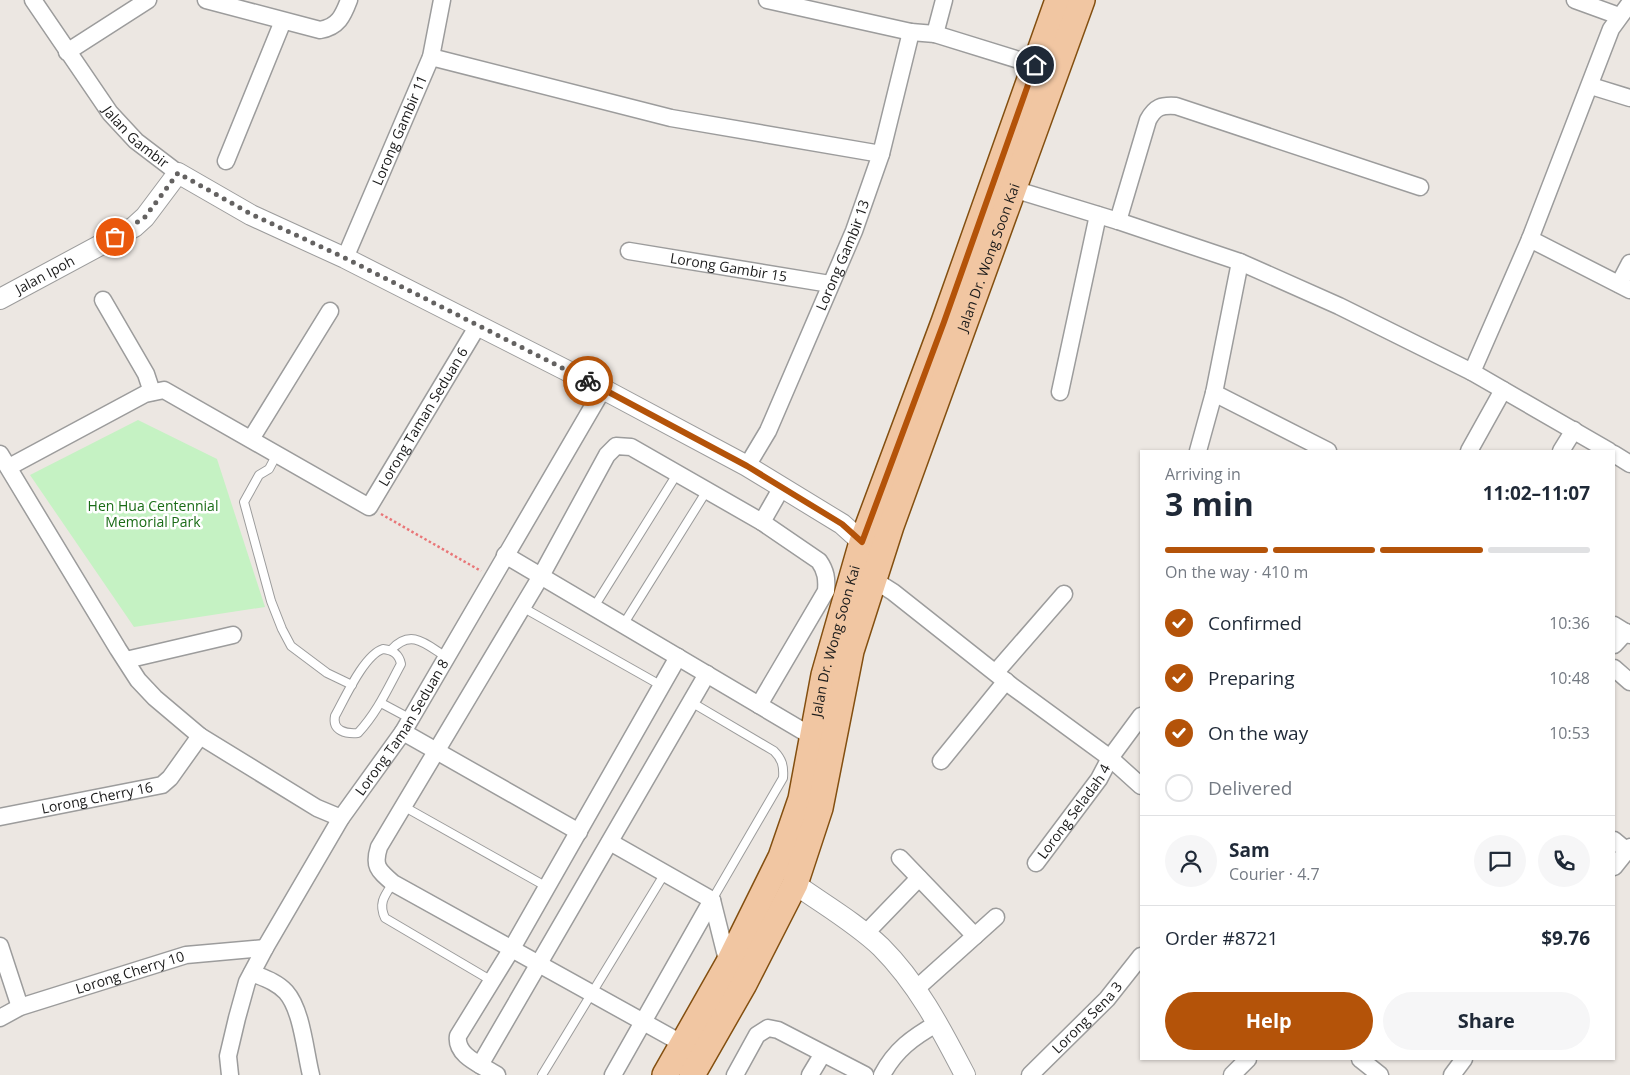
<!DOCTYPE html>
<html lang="en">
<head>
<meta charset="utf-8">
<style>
	body { margin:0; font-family:"Open Sans",sans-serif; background:#f6f6f7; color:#1f2937; height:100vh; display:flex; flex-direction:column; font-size:19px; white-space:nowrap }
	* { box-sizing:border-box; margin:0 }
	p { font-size:16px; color:#747a83 }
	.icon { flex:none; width:28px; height:28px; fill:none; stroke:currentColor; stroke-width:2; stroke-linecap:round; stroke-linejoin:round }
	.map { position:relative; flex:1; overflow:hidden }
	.drawer { position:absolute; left:1140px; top:450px; width:475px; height:610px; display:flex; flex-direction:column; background:#fff; border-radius:0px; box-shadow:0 1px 4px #0004 }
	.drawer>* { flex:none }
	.pin { position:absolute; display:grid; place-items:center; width:42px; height:42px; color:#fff; margin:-21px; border:2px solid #fff; border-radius:50%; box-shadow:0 1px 5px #0007 }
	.courier { position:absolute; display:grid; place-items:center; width:50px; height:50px; margin:-25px; border:4px solid #b45309; border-radius:50%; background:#fff; color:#222; box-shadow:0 1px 6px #0007 }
	.head em { font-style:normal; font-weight:700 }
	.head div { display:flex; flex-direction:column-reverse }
	.head { display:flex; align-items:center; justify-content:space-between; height:85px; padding:0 25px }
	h1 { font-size:32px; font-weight:700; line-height:38px }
	.bar { display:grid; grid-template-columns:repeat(4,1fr); gap:8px 5px; align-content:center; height:60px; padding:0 25px }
	.bar i { height:6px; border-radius:4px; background:#e0e1e3 }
	.bar .on { background:#b45309 }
	.bar p { grid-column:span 4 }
	.line { display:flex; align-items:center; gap:12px; padding:0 25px; border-top:1px solid #e0e1e3 }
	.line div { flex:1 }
	.round { display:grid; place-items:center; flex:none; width:52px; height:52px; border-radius:26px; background:#f6f6f7 }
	ol { padding:0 25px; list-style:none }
	li { display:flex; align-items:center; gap:15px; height:55px }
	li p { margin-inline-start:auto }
	li .icon { padding:5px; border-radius:50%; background:#b45309; color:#fff; stroke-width:4 }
	li:last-child { color:#747a83 }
	li i { width:28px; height:28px; border:2px solid #e0e1e3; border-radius:50% }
	.action { display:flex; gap:10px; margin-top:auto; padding:10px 25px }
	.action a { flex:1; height:58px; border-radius:30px; background:#b45309; color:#fff; font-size:20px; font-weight:700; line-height:58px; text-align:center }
	.action a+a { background:#f6f6f7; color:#1f2937 }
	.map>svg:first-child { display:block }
	.park { fill:#c5f2c3 }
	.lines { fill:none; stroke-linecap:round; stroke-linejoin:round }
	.service-casing { stroke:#9c9c9c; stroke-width:10 }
	.minor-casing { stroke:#9c9c9c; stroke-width:19 }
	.tertiary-casing { stroke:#9c9c9c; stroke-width:22 }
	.primary-casing { stroke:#834f10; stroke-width:28 }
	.path { stroke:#e97678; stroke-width:2.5; stroke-dasharray:2.5 2.5; stroke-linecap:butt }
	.service { stroke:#fff; stroke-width:8 }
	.minor { stroke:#fff; stroke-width:16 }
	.tertiary { stroke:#fff; stroke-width:20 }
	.primary { stroke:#f1c6a2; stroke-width:25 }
	.done { stroke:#646261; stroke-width:5; stroke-dasharray:0 9 }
	.route { stroke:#b45309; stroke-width:6 }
	.labels { text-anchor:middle; stroke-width:5; stroke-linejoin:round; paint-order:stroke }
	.street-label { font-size:14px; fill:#1b1b1b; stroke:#fff }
	.park-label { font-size:14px; fill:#1a6c17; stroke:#fff }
</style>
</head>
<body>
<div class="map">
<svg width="1630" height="1075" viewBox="0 0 1630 1075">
	<rect width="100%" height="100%" fill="#ece7e2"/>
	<polygon class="park" points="138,420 217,459 265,607 134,627 30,475"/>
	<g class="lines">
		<defs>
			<g id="service">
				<polyline points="277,454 269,469 259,475 244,502 271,601 282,629 291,646 327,673 352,685"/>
				<polyline points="522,607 662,686"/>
				<polyline points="594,607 677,474"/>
				<polyline points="623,625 706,492"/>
				<path d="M383 649C393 650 399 654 401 664 388 688 377 713 358 733 346 734 332 731 335 716 345 698 364 655 383 649Z"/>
				<path d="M391 650C411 628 426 644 446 657"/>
				<path d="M691 702 774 751C782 759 784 766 783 778L712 900"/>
				<polyline points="381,703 411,719"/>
				<polyline points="403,806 547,887"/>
				<path d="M393 883C385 895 378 903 385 918L492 981"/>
				<polyline points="542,1075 665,873"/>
			</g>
			<g id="minor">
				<path id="s1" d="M33 0 110 113 136 141 178 173"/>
				<path d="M206 0 320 30C338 27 343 16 349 0"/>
				<polyline points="767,0 911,32 935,34 1035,65"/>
				<polyline points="1575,0 1619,16"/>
				<polyline points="935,34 944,0"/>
				<polyline points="67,52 148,0"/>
				<polyline points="431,57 671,118 881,154"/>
				<polyline points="1591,86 1630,98"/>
				<polyline points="226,161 283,21"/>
				<polyline points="1013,189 1118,221 1240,262 1339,306 1472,372 1609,451"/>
				<path d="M1118 221 1148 120C1155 107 1161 105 1176 106L1420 187"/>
				<polyline points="1530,239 1630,290"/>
				<path id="s2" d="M629 251 830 284"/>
				<path id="s3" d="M345 258 431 57 442 0"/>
				<polyline points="1619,284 1630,263"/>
				<polyline points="103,300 146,374 152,392"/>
				<polyline points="1472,372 1530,239 1611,29 1630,3"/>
				<polyline points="1060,392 1098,215"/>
				<polyline points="1214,393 1328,451"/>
				<polyline points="251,439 330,311"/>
				<polyline points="1198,451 1214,393 1240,262"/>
				<polyline points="1469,451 1503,390"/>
				<polyline points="1561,451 1574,430"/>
				<polyline points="0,454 118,649 138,680 155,698 200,736 317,808 341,818"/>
				<polyline points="1614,454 1630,464"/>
				<path id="s4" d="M747 466 768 431 854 231 881 154 911 32"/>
				<path id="s5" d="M9 467 145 394 164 390 369 507 477 327"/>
				<polyline points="762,522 782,487"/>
				<polyline points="505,555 813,737"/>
				<polyline points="874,580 893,592 1013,687 1110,758 1141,786"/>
				<polyline points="1614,625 1630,635"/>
				<polyline points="1614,645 1626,632"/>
				<polyline points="126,660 233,635"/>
				<polyline points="1614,668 1630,682"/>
				<polyline points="996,672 1064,594"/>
				<polyline points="403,732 579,832"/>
				<polyline points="941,761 1006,681"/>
				<path id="s6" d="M0 817 162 785 170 778 200 736"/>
				<polyline points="1614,840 1627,851"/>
				<polyline points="610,842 712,900 728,964"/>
				<polyline points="900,858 975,936"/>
				<path id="s7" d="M1036 863 1099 779 1110 758 1141 716"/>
				<polyline points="1614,867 1630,847"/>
				<polyline points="865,934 919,878"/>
				<polyline points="0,946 20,1007"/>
				<path d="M252 973C264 978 277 982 286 992 302 1010 305 1051 311 1075"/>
				<polyline points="917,988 996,917"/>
				<path id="s8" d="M0 1018 20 1007 186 955 265 948"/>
				<path d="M683 1044 393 883C378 870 373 866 379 847L541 576 607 455 616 446 631 447 762 522 819 561C826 571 827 579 826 591L759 705"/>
				<polyline points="1360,1059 1380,1075"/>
				<polyline points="480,1065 707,674"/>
				<path id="s9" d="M230 1075 228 1056 237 1018 247 982 265 948 341 818 403 732 603 389"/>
				<path d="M497 1075C482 1065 455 1056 458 1036L511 950 678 657"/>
				<polyline points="613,1075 712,900"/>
				<polyline points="735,1075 757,1035 768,1028 778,1030 865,1075"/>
				<polyline points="810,1075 822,1055"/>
				<path d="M882 1075C895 1050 913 1037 938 1023"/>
				<path id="s10" d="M1030 1075 1107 999 1141 956"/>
				<polyline points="1232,1075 1248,1059"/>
				<polyline points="1452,1075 1464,1059"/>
			</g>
			<g id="tertiary">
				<path id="s11" d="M0 299 134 227 145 217 178 173 251 215 345 258 603 389 747 466 842 524 862 542"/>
				<path d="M795 884C823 904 856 923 881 947 918 984 941 1029 965 1075"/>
			</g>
			<g id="primary">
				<path id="s12" d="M665 1075 728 964 781 857 801 799 824 675 862 542 944 322 1058 0"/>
				<path id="s13" d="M692 1075 744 984 795 884 820 808 851 651 891 526 1082 0"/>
			</g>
		</defs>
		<use href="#service" class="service-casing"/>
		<use href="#minor" class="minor-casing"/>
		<use href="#tertiary" class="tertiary-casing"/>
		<use href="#primary" class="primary-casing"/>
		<polyline class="path" points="381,514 481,571"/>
		<use href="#service" class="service"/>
		<use href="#minor" class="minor"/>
		<use href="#tertiary" class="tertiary"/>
		<use href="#primary" class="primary"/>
	</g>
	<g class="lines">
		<polyline class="done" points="115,237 145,217 178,173 251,214 345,258 588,381"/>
		<polyline class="route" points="588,381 747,466 842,524 862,542 944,322 1035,65"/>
	</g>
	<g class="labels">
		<g class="street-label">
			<text dy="5" stroke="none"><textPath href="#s3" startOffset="139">Lorong Gambir 11</textPath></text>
			<text dy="5" stroke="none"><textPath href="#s1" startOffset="172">Jalan Gambir</textPath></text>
			<text dy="5" stroke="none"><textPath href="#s4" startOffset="232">Lorong Gambir 13</textPath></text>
			<text dy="5" stroke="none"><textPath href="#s13" startOffset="874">Jalan Dr. Wong Soon Kai</textPath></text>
			<text dy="5" stroke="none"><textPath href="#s2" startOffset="101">Lorong Gambir 15</textPath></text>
			<text dy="5" stroke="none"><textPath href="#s11" startOffset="51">Jalan Ipoh</textPath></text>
			<text dy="5" stroke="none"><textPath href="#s5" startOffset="515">Lorong Taman Seduan 6</textPath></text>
			<text dy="5" stroke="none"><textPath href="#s12" startOffset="470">Jalan Dr. Wong Soon Kai</textPath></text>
			<text dy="5" stroke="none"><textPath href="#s9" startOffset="394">Lorong Taman Seduan 8</textPath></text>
			<text dy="5" stroke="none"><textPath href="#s6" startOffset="99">Lorong Cherry 16</textPath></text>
			<text dy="5" stroke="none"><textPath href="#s7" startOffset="64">Lorong Seladah 4</textPath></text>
			<text dy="5" stroke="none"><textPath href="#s8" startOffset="138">Lorong Cherry 10</textPath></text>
			<text dy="5" stroke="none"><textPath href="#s10" startOffset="81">Lorong Sena 3</textPath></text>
		</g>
		<g class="park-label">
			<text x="153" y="511">Hen Hua Centennial<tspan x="153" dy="16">Memorial Park</tspan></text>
		</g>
	</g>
</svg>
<div class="pin" style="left:115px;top:237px;background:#ea580c"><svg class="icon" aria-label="bag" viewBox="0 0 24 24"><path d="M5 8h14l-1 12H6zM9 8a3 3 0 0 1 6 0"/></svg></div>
<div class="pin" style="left:1035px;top:65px;background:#1f2937"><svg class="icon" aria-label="home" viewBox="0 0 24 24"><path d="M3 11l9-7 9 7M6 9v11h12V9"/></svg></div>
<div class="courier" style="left:588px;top:381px"><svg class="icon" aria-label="bike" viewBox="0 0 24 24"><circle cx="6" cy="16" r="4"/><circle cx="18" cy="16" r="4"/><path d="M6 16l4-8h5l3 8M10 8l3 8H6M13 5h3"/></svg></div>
<section class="drawer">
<div class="head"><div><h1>3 min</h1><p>Arriving in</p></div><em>11:02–11:07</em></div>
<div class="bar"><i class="on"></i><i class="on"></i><i class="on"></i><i></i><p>On the way · 410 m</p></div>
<ol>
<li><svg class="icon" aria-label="check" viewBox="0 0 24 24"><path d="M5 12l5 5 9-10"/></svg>Confirmed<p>10:36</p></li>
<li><svg class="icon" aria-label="check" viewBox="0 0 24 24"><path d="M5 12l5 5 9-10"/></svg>Preparing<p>10:48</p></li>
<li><svg class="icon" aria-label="check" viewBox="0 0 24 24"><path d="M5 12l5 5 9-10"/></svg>On the way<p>10:53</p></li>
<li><i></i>Delivered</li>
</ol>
<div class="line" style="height:90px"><a class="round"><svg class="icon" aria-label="person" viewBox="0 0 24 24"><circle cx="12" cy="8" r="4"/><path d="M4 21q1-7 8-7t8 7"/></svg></a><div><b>Sam</b><p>Courier · 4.7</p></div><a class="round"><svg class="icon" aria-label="chat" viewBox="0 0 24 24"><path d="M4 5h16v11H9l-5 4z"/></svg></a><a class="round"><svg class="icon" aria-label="phone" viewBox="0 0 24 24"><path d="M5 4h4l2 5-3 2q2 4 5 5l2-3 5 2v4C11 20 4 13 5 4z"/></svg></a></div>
<div class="line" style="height:65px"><div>Order #8721</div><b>$9.76</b></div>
<div class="action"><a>Help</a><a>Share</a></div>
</section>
</div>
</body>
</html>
